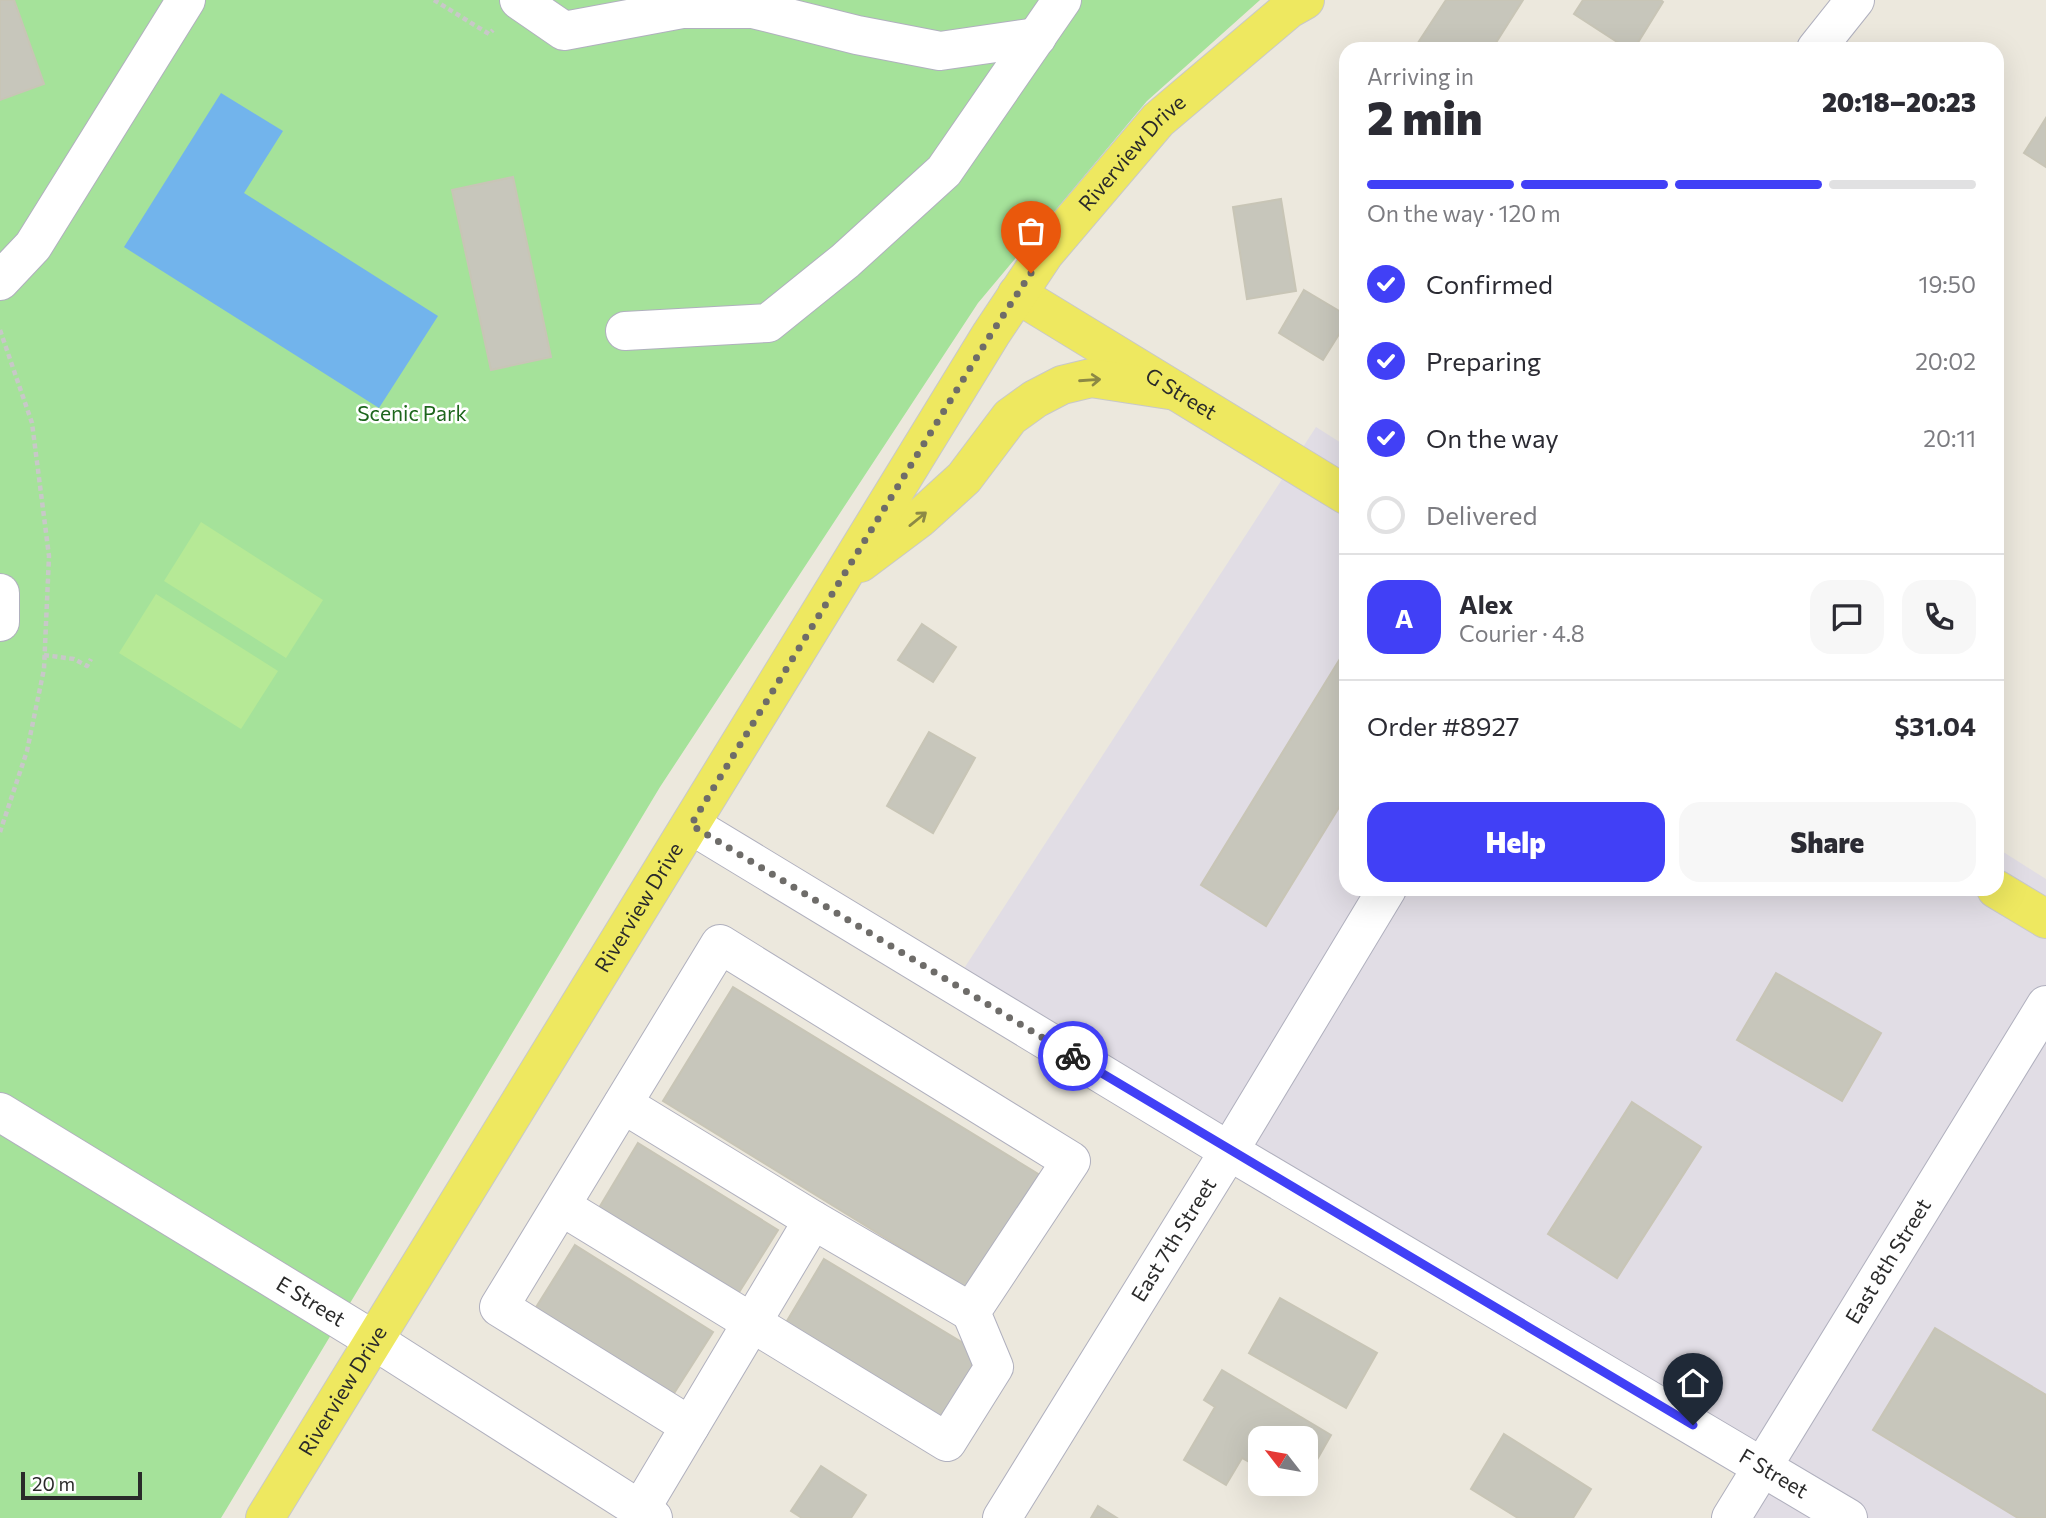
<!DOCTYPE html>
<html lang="en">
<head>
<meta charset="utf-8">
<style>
	body { margin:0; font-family:Commissioner,sans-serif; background:#f7f7f7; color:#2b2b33; height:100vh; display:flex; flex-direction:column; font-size:26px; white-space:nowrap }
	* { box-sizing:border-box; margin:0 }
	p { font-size:23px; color:#7c7c81 }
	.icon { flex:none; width:38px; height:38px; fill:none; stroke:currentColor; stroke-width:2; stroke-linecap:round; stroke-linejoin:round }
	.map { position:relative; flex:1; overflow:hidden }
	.panel { position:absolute; left:1339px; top:42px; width:665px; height:854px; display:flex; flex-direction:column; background:#fff; border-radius:21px; box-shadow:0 7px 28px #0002 }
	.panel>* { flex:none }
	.needle { width:46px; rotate:301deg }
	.controls { position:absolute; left:1248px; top:1426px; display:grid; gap:14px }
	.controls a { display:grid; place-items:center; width:70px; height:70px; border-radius:14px; background:#fff; box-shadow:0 7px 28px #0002; font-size:35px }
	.scale { position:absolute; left:21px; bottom:18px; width:121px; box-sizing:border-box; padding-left:7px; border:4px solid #2a2a2a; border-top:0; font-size:19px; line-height:24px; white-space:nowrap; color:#2a2a2a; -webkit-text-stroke:5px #fff; paint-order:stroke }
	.pin { position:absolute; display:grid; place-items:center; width:60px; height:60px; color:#fff; margin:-72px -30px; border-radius:50% 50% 50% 0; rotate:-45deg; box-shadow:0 0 7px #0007 }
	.pin .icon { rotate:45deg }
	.courier { position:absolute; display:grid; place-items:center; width:70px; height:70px; margin:-35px; border:5px solid #4140f6; border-radius:50%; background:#fff; color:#222; box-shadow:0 2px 9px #0007 }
	.headline em { font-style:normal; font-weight:800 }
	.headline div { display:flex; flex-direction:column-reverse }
	.headline { display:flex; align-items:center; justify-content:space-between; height:119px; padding:0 28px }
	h1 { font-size:46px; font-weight:800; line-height:52px }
	.bar { display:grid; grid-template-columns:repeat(4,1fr); gap:10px 7px; align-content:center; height:84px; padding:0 28px }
	.bar i { height:9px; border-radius:5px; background:#e1e1e2 }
	.bar .current { background:#4140f6 }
	.bar p { grid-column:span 4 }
	.line { display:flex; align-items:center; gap:18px; padding:0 28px; border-top:2px solid #e1e1e2 }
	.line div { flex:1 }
	.round { display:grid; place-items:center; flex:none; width:74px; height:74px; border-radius:21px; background:#f7f7f7 }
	ol { padding:0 28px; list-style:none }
	li { display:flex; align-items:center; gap:21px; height:77px }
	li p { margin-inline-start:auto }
	li .icon { padding:7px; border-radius:50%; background:#4140f6; color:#fff; stroke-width:4 }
	li:last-child { color:#7c7c81 }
	li i { width:38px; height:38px; border:4px solid #e1e1e2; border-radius:50% }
	.button { display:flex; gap:14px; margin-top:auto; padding:14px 28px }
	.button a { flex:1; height:80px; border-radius:21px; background:#4140f6; color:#fff; font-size:28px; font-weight:800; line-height:80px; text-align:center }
	.button a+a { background:#f7f7f7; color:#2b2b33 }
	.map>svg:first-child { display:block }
	.industrial { fill:#e1dde5 }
	.green { fill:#a5e29a }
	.pitch { fill:#b6e996 }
	.water { fill:#72b4ec }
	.building { fill:#c7c6bb; stroke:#c8c5b6; stroke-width:2 }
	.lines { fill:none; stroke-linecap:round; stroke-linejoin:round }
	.minor-casing { stroke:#b0b0be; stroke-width:40 }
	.major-casing { stroke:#c8c8c8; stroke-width:40 }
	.path { stroke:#c8c8c8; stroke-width:4.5; stroke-dasharray:5 3.5; stroke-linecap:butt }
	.minor { stroke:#fff; stroke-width:38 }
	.major { stroke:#eee860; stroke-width:38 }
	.oneway { stroke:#8c8945 }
	.done { stroke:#6e6c69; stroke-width:7; stroke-dasharray:0 12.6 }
	.route { stroke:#4140f6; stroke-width:9 }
	.labels { text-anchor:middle; stroke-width:5; stroke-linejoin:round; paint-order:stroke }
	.street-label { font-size:21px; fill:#2a2a2a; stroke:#fff }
	.park-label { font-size:21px; fill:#1d661c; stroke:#fff }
</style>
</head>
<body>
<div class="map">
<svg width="2046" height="1518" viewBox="0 0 2046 1518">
	<rect width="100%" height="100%" fill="#ece8dd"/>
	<polygon class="industrial" points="1316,427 1346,446 1346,889 1997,889 1997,848 2046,879 2046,1518 1714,1518 1756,1449 963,970"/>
	<polygon class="green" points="0,0 1260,0 1147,101 978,303 660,787 221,1518 0,1518"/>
	<g class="pitch">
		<polygon points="201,522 323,600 286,658 164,581"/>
		<polygon points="156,594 278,671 241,729 119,653"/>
	</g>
	<polygon class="water" points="221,93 283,131 244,193 438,316 379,408 124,247"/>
	<g class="building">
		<polygon points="0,0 14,0 44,84 0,100"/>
		<polygon points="1446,0 1523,0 1492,49 1414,49"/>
		<polygon points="1583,0 1661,0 1663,2 1634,49 1628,49 1574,14"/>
		<polygon points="2046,118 2046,167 2024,153"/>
		<polygon points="513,177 551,357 491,370 452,190"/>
		<polygon points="1281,199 1296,291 1247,299 1233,207"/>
		<polygon points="1304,290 1346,315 1346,323 1323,360 1279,333"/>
		<polygon points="922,624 956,647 933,682 898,660"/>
		<polygon points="1346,649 1346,796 1266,926 1201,885"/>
		<polygon points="929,732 975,758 933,833 887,806"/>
		<polygon points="1776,973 1881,1033 1842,1101 1737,1040"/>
		<polygon points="733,987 1040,1175 970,1290 663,1101"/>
		<polygon points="1632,1102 1701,1147 1617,1278 1548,1234"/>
		<polygon points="638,1143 778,1230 738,1294 599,1208"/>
		<polygon points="575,1245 713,1332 673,1395 535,1309"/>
		<polygon points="824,1259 983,1355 942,1422 784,1326"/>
		<polygon points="1280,1298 1377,1353 1346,1408 1249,1353"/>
		<polygon points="1935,1328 2046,1395 2046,1518 2018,1518 1873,1430"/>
		<polygon points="1222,1370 1331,1435 1306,1479 1306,1438 1260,1438 1260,1468 1242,1458 1226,1485 1184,1460 1215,1407 1204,1400"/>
		<polygon points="1504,1434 1591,1489 1573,1518 1518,1518 1471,1489"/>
		<polygon points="821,1466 866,1495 851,1518 802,1518 791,1511"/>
		<polygon points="1098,1506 1117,1518 1091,1518"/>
	</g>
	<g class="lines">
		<defs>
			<g id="minor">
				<polyline points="519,0 564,31 682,9 753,9 857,35 940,51 1037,37"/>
				<polyline points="1816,49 1855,0"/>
				<polyline points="0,281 33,246 186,0"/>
				<polyline points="625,331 768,323 845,261 944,171 1062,0"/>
				<polyline points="0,593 0,622"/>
				<path id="s1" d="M691 825 1229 1151 1848 1518"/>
				<polyline points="623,1104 813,1220 971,1312"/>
				<path id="s2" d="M0 1112 375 1341 653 1518"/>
				<polyline points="561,1206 947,1442 994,1367 971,1312 1071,1161 720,944 499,1307 690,1426"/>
				<polyline points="640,1510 813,1220"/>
				<path id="s3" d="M1002 1518 1229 1151 1387 889"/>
				<path id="s4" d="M1731 1518 2046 1005"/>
			</g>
			<g id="major">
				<path id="s5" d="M1017 294 1346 495"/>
				<polyline points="860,563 920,518 964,478 1010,417 1035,399 1062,385 1091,378 1176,391"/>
				<polyline points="1996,889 2046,919"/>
				<path id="s6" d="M265 1518 991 334 1045 253 1158 120 1289 9 1305 0"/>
			</g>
		</defs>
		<use href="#minor" class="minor-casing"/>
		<use href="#major" class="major-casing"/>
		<g class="path">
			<polyline points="434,0 489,34 493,30"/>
			<polyline points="0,330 32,423 49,556 44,669 27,751 0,832"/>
			<polyline points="44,655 74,659 87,666 91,659"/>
		</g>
		<use href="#minor" class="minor"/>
		<use href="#major" class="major"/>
	</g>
	<defs><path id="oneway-shaft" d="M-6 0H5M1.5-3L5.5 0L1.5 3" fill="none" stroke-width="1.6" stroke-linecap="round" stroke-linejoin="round" transform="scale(1.75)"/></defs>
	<g class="oneway">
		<use href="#oneway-shaft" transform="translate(1090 380) rotate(-4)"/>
		<use href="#oneway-shaft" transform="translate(918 519) rotate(-39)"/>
	</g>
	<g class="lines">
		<polyline class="done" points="1031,273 991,334 691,825 1073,1056"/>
		<polyline class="route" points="1073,1056 1693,1425"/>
	</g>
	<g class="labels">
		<g class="street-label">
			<text dy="7" stroke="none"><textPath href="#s6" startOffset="1619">Riverview Drive</textPath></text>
			<text dy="7" stroke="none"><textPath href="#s5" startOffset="192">G Street</textPath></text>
			<text dy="7" stroke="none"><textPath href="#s6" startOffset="716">Riverview Drive</textPath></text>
			<text dy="7" stroke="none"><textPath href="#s3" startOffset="327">East 7th Street</textPath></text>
			<text dy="7" stroke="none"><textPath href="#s4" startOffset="301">East 8th Street</textPath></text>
			<text dy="7" stroke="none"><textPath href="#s2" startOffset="364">E Street</textPath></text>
			<text dy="7" stroke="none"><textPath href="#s6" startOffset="149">Riverview Drive</textPath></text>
			<text dy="7" stroke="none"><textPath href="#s1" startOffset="1262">F Street</textPath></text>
		</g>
		<g class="park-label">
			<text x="412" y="421">Scenic Park</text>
		</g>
	</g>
</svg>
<div class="controls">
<a><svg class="needle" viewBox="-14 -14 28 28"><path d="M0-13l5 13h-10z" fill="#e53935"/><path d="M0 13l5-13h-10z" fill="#7c7c81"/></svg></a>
</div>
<div class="scale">20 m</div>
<div class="pin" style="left:1031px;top:273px;background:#ea580c"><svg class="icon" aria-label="bag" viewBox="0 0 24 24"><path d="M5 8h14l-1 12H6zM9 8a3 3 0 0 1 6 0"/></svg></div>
<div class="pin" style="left:1693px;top:1425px;background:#1f2937"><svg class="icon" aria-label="home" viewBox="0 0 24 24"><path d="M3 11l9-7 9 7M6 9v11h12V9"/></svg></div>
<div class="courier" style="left:1073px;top:1056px"><svg class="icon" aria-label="bike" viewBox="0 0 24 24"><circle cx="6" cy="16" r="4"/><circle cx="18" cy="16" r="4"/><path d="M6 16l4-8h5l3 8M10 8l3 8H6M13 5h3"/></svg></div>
<section class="panel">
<div class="headline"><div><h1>2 min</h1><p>Arriving in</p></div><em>20:18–20:23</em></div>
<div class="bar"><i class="current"></i><i class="current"></i><i class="current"></i><i></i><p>On the way · 120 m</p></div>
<ol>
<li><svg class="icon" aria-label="check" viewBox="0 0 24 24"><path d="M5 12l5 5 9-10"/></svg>Confirmed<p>19:50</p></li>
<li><svg class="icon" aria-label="check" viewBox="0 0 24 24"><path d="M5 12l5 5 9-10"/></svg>Preparing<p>20:02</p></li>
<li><svg class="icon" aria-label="check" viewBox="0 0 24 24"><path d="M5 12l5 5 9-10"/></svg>On the way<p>20:11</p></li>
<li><i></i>Delivered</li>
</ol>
<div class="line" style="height:126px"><b class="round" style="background:#4140f6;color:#fff">A</b><div><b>Alex</b><p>Courier · 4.8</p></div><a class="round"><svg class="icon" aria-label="chat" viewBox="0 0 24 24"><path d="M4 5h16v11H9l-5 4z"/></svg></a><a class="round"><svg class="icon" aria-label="phone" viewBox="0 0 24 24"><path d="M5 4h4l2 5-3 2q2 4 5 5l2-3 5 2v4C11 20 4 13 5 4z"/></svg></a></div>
<div class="line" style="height:91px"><div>Order #8927</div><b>$31.04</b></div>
<div class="button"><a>Help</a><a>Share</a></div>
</section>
</div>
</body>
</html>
